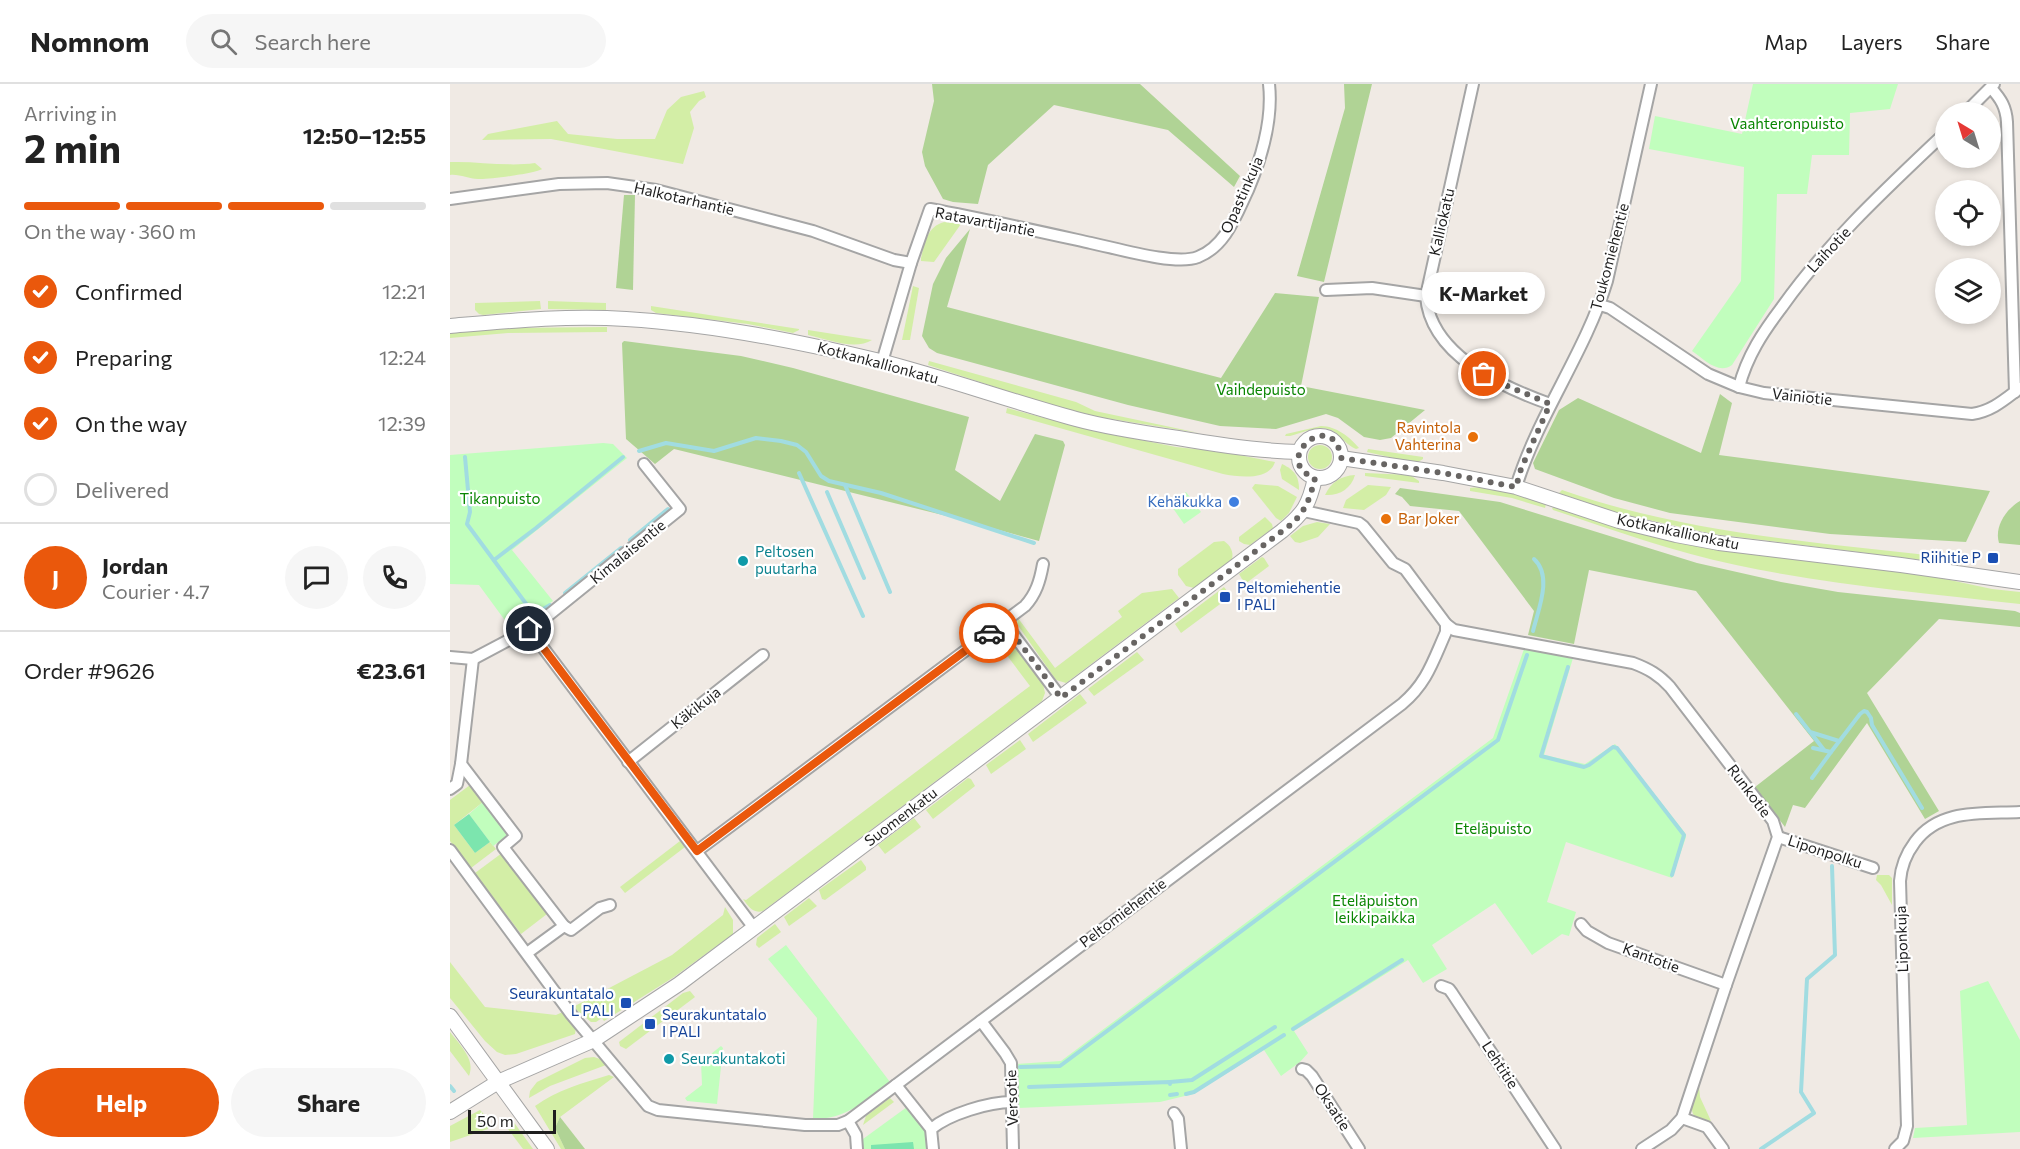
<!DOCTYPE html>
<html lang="en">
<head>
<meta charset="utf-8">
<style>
	body { margin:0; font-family:Commissioner,sans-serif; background:#f6f6f6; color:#222; height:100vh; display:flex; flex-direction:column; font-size:22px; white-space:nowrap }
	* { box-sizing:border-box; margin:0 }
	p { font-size:20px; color:#767676 }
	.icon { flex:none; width:33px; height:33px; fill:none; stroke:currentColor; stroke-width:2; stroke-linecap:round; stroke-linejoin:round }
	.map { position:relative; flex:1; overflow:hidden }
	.details { display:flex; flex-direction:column; background:#fff; width:450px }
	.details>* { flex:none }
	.needle { width:39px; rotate:322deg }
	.buttons { position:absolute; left:1485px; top:18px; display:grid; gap:12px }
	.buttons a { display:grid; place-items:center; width:66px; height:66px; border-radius:50%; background:#fff; box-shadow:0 3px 9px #0003; font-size:30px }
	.scale { position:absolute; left:18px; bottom:15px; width:88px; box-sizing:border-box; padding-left:6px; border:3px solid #1e1e1e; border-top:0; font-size:16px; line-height:21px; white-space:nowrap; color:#1e1e1e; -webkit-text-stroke:4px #fff; paint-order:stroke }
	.pin { position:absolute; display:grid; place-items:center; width:51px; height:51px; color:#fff; margin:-26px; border:3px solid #fff; border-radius:50%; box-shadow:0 2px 6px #0007 }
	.courier { position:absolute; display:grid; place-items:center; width:60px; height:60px; margin:-30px; border:4px solid #ea580c; border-radius:50%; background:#fff; color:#222; box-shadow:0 2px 8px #0007 }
	.bubble { position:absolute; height:42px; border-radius:21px; background:#fff; box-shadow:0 3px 9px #0003; font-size:20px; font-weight:700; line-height:42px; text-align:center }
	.headline em { font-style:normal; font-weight:700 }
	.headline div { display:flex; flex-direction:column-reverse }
	.headline { display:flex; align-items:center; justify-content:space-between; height:102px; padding:0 24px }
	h1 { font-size:39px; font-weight:700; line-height:45px }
	.bar { display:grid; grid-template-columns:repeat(4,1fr); gap:9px 6px; align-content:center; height:72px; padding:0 24px }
	.bar i { height:8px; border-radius:4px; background:#e0e0e0 }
	.bar .active { background:#ea580c }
	.bar p { grid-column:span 4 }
	.line { display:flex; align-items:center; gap:15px; padding:0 24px; border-top:2px solid #e0e0e0 }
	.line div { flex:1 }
	.round { display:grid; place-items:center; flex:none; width:63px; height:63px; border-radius:32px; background:#f6f6f6 }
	ol { padding:0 24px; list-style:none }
	li { display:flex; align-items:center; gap:18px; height:66px }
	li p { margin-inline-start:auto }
	li .icon { padding:6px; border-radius:50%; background:#ea580c; color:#fff; stroke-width:4 }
	li:last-child { color:#767676 }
	li i { width:33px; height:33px; border:3px solid #e0e0e0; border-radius:50% }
	.primary-button { display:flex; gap:12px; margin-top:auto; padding:12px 24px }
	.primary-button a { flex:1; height:69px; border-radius:36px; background:#ea580c; color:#fff; font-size:24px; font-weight:700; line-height:69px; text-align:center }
	.primary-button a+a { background:#f6f6f6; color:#222 }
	header { display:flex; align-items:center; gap:36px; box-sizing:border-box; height:84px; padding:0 30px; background:#fff; border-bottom:2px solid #e0e0e0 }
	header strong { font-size:28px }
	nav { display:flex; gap:33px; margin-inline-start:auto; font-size:21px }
	.search { width:420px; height:54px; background:#f6f6f6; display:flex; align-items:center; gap:15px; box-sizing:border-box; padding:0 21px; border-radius:33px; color:#767676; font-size:22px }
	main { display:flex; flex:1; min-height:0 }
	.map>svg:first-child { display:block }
	.grass { fill:#d3eea6 }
	.forest { fill:#b0d395 }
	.park { fill:#c1febd }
	.pitch { fill:#7ce5ae }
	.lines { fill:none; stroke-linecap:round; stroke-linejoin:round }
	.stream { stroke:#a1dce1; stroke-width:4 }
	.minor-casing { stroke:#a5a5a5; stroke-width:14 }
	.tertiary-casing { stroke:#a5a5a5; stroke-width:16 }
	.minor { stroke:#fff; stroke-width:10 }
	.tertiary { stroke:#fff; stroke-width:14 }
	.done { stroke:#686563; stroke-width:6; stroke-dasharray:0 10.8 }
	.route { stroke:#ea580c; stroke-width:8 }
	.food-dot { fill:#e8710a; stroke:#fff; stroke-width:2 }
	.shop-dot { fill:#3f7fe0; stroke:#fff; stroke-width:2 }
	.transit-dot { fill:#1a4fb4; stroke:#fff; stroke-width:2 }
	.culture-dot { fill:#0f9aa8; stroke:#fff; stroke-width:2 }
	.labels { text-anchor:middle; stroke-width:4.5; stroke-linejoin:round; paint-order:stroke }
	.park-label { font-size:15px; fill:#0a8603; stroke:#fff }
	.street-label { font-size:15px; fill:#1e1e1e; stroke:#fff }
	.food-label { font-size:15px; fill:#c56008; stroke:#fff; text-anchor:end }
	.shop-label { font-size:15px; fill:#366cbe; stroke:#fff; text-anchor:end }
	.culture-label { font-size:15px; fill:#0d838f; stroke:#fff; text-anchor:start }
	.transit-label { font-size:15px; fill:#164399; stroke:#fff; text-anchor:end }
</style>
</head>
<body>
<header>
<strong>Nomnom</strong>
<div class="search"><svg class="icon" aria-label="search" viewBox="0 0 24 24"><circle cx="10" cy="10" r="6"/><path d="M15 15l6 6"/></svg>Search here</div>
<nav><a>Map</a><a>Layers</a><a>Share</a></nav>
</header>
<main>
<section class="details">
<div class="headline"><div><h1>2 min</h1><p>Arriving in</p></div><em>12:50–12:55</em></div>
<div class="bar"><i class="active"></i><i class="active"></i><i class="active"></i><i></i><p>On the way · 360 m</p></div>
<ol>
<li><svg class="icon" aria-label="check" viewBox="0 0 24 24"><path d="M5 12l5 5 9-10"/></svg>Confirmed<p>12:21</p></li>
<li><svg class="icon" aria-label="check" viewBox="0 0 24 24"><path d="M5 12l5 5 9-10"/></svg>Preparing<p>12:24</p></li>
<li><svg class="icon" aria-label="check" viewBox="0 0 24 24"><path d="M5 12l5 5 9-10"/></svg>On the way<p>12:39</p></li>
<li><i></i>Delivered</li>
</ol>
<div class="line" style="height:108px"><b class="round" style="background:#ea580c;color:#fff">J</b><div><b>Jordan</b><p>Courier · 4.7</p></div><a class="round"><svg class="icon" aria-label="chat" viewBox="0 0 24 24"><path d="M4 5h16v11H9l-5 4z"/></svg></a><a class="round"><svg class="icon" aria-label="phone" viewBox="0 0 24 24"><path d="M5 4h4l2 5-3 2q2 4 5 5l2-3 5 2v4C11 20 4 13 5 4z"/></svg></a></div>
<div class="line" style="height:78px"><div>Order #9626</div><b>€23.61</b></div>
<div class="primary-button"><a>Help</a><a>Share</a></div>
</section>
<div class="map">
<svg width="1570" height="1065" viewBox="0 0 1570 1065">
	<rect width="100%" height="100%" fill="#f0eae4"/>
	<g class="grass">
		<polygon points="254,7 256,13 249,17 240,28 244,44 233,80 101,55 32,56 38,50 107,37 118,50 167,55 205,55 217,26 231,13"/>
		<path d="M0 78C29 77 56 83 85 79L92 85C87 89 37 96 28 95 18 95 10 90 0 91Z"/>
		<path d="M494 138 511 140 484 178 471 177V174C475 158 477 143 494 138Z"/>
		<polygon points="463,202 469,204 460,256 452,256"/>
		<polygon points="90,217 91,225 33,231 29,230 25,226 25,219"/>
		<polygon points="98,217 156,219 156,226 98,225"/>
		<polygon points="201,222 349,245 349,246 343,249 298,240 206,229 201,226"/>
		<polygon points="157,243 157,248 58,249 0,254 0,248 58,244"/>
		<path d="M358 246 422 256C405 267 377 255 358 251Z"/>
		<polygon points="479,277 626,318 645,327 749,349 649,333 600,321 478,281"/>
		<path d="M557 324 621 341 671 352 726 363 774 368 825 378C819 397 789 393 773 390L556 329Z"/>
		<path d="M871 342C886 342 900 353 909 364L906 365C897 361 894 356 887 350 874 338 855 348 840 352H835L836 350Z"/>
		<circle cx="870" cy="373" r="12"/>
		<polygon points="918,365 973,373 973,375 968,378 961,378 917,368"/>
		<path d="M832 380C844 386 849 391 849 406L832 395 830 386Z"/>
		<polygon points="915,389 960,391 969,397 969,399 915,392"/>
		<path d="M905 391C901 405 889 412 875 411 881 398 891 392 905 391Z"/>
		<polygon points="805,400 828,402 847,413 839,429 831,437 826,434 802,404"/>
		<polygon points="918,401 941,403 936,411 914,426 893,424 896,416"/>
		<path d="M1020 404C1045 401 1072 412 1096 420L1095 424 1062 414 1020 407Z"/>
		<path d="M1112 406C1240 451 1377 459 1511 475L1513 477 1512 479H1496L1263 450 1167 429 1109 409Z"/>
		<path d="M1104 423 1174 445 1234 460 1481 492 1542 505 1570 508V520C1475 509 1380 501 1286 481 1224 468 1163 446 1103 426L1102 424Z"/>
		<polygon points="815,433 822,440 823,444 800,461 794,460 789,457 789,453"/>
		<polygon points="867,438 880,440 868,453 850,459 845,458 840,452 853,442"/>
		<path d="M774 457C780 461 784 468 782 475L744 504 736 502 728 491V485L764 458Z"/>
		<polygon points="812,473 814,474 819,482 795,500 789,490"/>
		<polygon points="774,503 781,512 731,549 725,540"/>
		<polygon points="722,505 729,514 616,599 606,596 567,540 568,534 605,584 672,533 668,527 692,509"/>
		<path d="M546 551 558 554 593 600 595 609 592 617 313 827C303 830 298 822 293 815L296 816 580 602 543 553Z"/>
		<polygon points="687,568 694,576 644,612 638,605"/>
		<polygon points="630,610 637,619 583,658 578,650"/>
		<polygon points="570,656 576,665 541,690 536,681"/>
		<polygon points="518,694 521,695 525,702 483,735 476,726"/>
		<polygon points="20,701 33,718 4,741 25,769 40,758 46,765 21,784 0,757 0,716"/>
		<polygon points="464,734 471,743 435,770 428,761"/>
		<polygon points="230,757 235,763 175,809 170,803"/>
		<polygon points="52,769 97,830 71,850 25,789"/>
		<polygon points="411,776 416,783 416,786 375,816 372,815 369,806"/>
		<polygon points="1427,791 1439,791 1442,794 1442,821 1431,801 1426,796"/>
		<polygon points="359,814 367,822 339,842 334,833"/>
		<polygon points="275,823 283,836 283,850 224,893 154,937 152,934 146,938 141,938 123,923 222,871 273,831"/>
		<polygon points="325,840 331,848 309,864 306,861 307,854"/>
		<polygon points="0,878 35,923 106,931 115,927 126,943 125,950 66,970 55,971 47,968 35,957 0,914"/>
		<polygon points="240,907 245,913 176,965 170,962 169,958 233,909"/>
		<path d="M0 948C10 961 26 976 19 992L0 967Z"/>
		<polygon points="144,973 153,976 156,981 100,1002 79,1014 80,1007 87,998 135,974"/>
		<path d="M159 991 164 993 110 1033 105 1044 115 1065H111L85 1022C107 1006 133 999 159 991Z"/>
		<path d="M1249 1002 1250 1013 1261 1037 1246 1034C1237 1024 1245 1013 1249 1002Z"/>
		<polygon points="440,1014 444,1018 413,1041 416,1032"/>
		<path d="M30 1026C35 1031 41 1037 38 1045L0 1058V1042Z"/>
		<polygon points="63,1037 83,1065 73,1065 58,1045 58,1040"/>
	</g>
	<g class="forest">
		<polygon points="482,0 690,0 790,92 784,103 718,46 604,21 538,81 528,120 503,118 493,115 475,82 472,68 484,17"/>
		<polygon points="894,0 922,0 874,198 847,192 895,24"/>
		<polygon points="174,111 185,111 183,206 166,204"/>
		<polygon points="520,145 497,223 771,294 825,209 869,213 851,302 975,326 941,354 930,356 914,353 888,334 876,330 826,345 770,342 678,321 487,269 479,264 472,252 483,200 496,174"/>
		<polygon points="174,257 291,272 343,284 519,333 505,386 550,417 585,350 613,357 615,361 589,457 513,436 224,365 205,380 176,355 172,259"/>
		<polygon points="1270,310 1282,319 1269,371 1540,407 1516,458 1380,450 1220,429 1164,414 1085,385 1083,379 1109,326 1128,314 1251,369"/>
		<polygon points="950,404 1050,418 1247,479 1331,498 1388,508 1565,527 1570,529 1570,543 1489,535 1417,609 1489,727 1475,735 1417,639 1355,724 1343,721 1335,743 1305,703 1364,657 1246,507 1139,486 1124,560 1078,551 1084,527 1009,427 960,422 952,413 945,410"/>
		<path d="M1570 417V461L1549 459C1544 443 1556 425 1570 417Z"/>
		<polygon points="110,1033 135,1065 115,1065 105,1044"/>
	</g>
	<g class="park">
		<path d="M1303 0H1448L1440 25 1400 29 1399 71H1362L1357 110H1327L1324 215 1282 281C1268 291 1254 275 1242 267L1291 197 1294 83 1199 65 1205 32 1292 50Z"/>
		<polygon points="153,359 163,360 177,374 62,466 103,517 62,546 29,501 0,500 0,371"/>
		<polygon points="736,408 751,428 734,440 720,420"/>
		<polygon points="1074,565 1123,574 1094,671 1135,680 1165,660 1235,749 1236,753 1222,794 1116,758 1097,818 1126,828 1119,852 1112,850 1082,871 1045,819 982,861 997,885 973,899 958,876 844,947 858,969 850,978 831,992 814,966 743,1010 710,1018 568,1024 566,980 611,977 1043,654"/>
		<polygon points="33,718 58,751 43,762 19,730"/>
		<path d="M336 861 440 998C415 1017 397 1035 363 1035L367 934 318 875Z"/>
		<polygon points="1538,897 1570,956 1570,1048 1463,1054 1465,1044 1517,1041 1510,907"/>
		<polygon points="271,962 273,964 267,1020 237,1017 235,1014 252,1001 251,978"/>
		<polygon points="457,1023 475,1045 479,1065 413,1065 413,1055"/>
	</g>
	<g class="pitch">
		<polygon points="19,730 40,758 25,769 4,741"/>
		<polygon points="463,1058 464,1065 421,1065 421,1061"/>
	</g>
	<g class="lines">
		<g class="stream">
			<polyline points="189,367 216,359 264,367 306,354 331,357 347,361 356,368 371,392 379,397 431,409 584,459"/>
			<polyline points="15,373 20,428 17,440 77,521 81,525 90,527 100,521"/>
			<polyline points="349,389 413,532"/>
			<polyline points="395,401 440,508"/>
			<polyline points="377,408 414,494"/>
			<polyline points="180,456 218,425"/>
			<polyline points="44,476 86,444 173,373"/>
			<polyline points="115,509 171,464"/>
			<path d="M1083 547C1088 526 1103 492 1084 475"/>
			<polyline points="1118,583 1091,672 1134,683 1139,681 1163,663 1167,664 1234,751 1222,791"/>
			<polyline points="1346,630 1360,648 1389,657"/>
			<polyline points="1361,649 1374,666"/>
			<polyline points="1363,664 1381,668 1410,630 1414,627 1417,628 1421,634 1422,641 1472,724"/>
			<polyline points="1362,694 1381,668"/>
			<polyline points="843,945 952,876"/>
			<polyline points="570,983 610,982 1048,656 1077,571"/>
			<polyline points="720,998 742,996 825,943"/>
			<polyline points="0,1002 4,1007"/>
			<polyline points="579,1003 720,998 720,1000"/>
			<polyline points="736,1010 744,1008 834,951"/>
			<polyline points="720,1011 727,1010"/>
			<polyline points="1311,1065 1364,1029 1351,1008 1357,895 1385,871 1382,782"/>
		</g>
		<defs>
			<g id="minor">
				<path d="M1023 0 976 212C980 271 1052 303 1100 320"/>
				<path d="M1541 4C1551 15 1556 23 1557 38L1565 308"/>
				<polyline points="1516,28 1544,0"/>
				<polyline points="0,115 109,100 157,99 206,106 363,147 444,176 461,179"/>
				<polyline points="876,206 922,204 976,212"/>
				<path d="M1150 221 1160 224 1258 290 1289 303 1314 309 1522 330C1542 327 1554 316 1570 304"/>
				<path d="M432 278 461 179 480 125C534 135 587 147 641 159 666 164 725 182 748 173 776 162 786 131 798 106 812 73 823 36 819 0"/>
				<path d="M1289 303C1297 272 1313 248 1332 223 1378 158 1438 103 1496 48"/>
				<path d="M1066 403C1088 331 1135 269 1157 197L1201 0"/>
				<path d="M854 427 909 439 913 442 943 479 955 485 996 540 1004 546 1183 579C1199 585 1209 591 1220 603L1323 737 1328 753 1276 901 1232 1034 1221 1046 1192 1065"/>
				<polyline points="554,538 611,614"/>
				<polyline points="79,545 304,844"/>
				<polyline points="0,573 23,575 85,542 230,425 194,380"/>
				<polyline points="178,678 313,571"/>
				<polyline points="11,680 66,752 53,763 114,842 77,869"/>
				<polyline points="0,705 7,700 11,680 23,575"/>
				<polyline points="1328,753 1423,784"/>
				<path d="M0 766 121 930 198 1022 208 1026 355 1041H388L398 1037 952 620C977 599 983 577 996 548V540"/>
				<path d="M247 767 575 522C586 510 590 497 593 480"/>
				<polyline points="1131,840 1137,847 1158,859 1276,901"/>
				<polyline points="114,842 121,846 150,824 160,821"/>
				<polyline points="991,902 999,905 1002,909 1105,1065"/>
				<polyline points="531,937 555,969 561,979 563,1065"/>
				<polyline points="852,985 856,986 862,992 909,1065"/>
				<polyline points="446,1001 481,1045 483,1065"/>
				<polyline points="724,1029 728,1035 731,1065"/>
				<polyline points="1232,1034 1257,1043 1273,1065"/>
				<polyline points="398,1037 406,1051 407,1065"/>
				<path d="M481 1045C499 1030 539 1018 562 1018"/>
				<path d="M1445 1065 1453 1057 1457 1042 1450 797C1451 782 1456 770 1465 758 1490 724 1533 730 1570 728"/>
			</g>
			<g id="tertiary">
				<path d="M0 242C58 237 118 231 176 235 262 240 347 257 430 277 496 294 560 317 626 335 659 344 694 349 728 354 768 361 809 367 849 368"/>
				<circle cx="870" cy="373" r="21"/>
				<polyline points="891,374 993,389 1066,403 1169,437 1226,451 1269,459 1451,481 1570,498"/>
				<polyline points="0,932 97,1065"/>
				<path d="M0 1028 48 998 144 956 229 900 832 447C854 429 859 421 865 394"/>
			</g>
		</defs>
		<use href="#minor" class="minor-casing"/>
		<use href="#tertiary" class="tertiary-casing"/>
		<use href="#minor" class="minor"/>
		<use href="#tertiary" class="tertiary"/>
	</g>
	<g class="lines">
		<path class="done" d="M539 549 554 538 611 614 843 439C857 424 860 414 865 394 818 377 884 321 891 374L993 389 1066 403 1071 385 1100 320 1048 298 1034 290"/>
		<polyline class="route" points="79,545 247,767 539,549"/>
	</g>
	<g class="food-dot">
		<circle cx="1023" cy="353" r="6"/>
		<circle cx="936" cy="435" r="6"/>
	</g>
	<circle class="shop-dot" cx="784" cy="418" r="6"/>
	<g class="transit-dot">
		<rect x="1537" y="468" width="12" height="12" rx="3"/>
		<rect x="769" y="507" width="12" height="12" rx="3"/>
		<rect x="170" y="913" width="12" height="12" rx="3"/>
		<rect x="194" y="934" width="12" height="12" rx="3"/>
	</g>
	<g class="culture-dot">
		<circle cx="293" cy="477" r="6"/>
		<circle cx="219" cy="975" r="6"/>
	</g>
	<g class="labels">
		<g class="park-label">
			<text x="1337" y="45">Vaahteronpuisto</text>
			<text x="811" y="311">Vaihdepuisto</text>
			<text x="50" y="420">Tikanpuisto</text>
			<text x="1043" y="750">Eteläpuisto</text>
			<text x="925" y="822">Eteläpuiston<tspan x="925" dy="17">leikkipaikka</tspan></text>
		</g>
		<g class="street-label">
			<text transform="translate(792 111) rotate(-66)" y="5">Opastinkuja</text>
			<text transform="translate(234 115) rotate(13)" y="5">Halkotarhantie</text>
			<text transform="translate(535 138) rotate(11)" y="5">Ratavartijantie</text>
			<text transform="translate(992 138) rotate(-77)" y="5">Kalliokatu</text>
			<text transform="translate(1379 166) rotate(-47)" y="5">Laihotie</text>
			<text transform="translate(1160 173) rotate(-75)" y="5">Toukomiehentie</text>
			<text transform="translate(428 279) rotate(15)" y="5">Kotkankallionkatu</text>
			<text transform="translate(1352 313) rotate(6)" y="5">Vainiotie</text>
			<text transform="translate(1228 448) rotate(12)" y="5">Kotkankallionkatu</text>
			<text transform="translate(178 468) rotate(-39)" y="5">Kimalaisentie</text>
			<text transform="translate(246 624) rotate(-38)" y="5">Käkikuja</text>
			<text transform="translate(1299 707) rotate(53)" y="5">Runkotie</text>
			<text transform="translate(451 733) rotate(-37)" y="5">Suomenkatu</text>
			<text transform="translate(1375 768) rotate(18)" y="5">Liponpolku</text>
			<text transform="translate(673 829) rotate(-37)" y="5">Peltomiehentie</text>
			<text transform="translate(1452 855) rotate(-92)" y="5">Liponkuja</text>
			<text transform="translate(1201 874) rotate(20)" y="5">Kantotie</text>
			<text transform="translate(1050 981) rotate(57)" y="5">Lehtitie</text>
			<text transform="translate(562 1014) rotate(-92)" y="5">Versotie</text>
			<text transform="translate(882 1023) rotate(57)" y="5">Oksatie</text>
		</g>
		<g class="food-label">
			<text x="1011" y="349">Ravintola<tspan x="1011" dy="17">Vahterina</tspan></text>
			<text x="948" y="440" text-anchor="start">Bar Joker</text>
		</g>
		<g class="shop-label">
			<text x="772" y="423">Kehäkukka</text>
		</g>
		<g class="culture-label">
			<text x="305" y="473">Peltosen<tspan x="305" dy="17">puutarha</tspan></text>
			<text x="231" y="980">Seurakuntakoti</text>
		</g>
		<g class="transit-label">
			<text x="1531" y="479">Riihitie P</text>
			<text x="787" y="509" text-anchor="start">Peltomiehentie<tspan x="787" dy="17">I PALI</tspan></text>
			<text x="164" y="915">Seurakuntatalo<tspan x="164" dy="17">L PALI</tspan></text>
			<text x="212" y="936" text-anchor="start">Seurakuntatalo<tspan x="212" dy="17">I PALI</tspan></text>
		</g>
	</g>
</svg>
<div class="buttons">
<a><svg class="needle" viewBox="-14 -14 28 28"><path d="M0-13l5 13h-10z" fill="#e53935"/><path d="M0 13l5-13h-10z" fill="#767676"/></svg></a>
<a><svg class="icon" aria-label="locate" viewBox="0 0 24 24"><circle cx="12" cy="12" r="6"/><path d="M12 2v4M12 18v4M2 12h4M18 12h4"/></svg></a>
<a><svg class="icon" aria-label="layers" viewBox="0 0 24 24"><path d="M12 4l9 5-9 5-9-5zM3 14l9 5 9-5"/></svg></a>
</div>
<div class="scale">50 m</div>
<div class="pin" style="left:1034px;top:290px;background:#ea580c"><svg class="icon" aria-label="bag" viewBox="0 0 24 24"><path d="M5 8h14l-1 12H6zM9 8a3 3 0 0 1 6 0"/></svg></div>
<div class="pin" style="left:79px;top:545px;background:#1f2937"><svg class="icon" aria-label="home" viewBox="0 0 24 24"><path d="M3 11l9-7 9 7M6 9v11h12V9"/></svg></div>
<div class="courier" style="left:539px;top:549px"><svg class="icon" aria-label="car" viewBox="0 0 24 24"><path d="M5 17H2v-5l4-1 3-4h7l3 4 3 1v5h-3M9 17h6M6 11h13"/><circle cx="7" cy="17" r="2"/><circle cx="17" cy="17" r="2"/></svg></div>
<div class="bubble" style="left:972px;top:188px;width:123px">K-Market</div>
</div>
</main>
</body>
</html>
